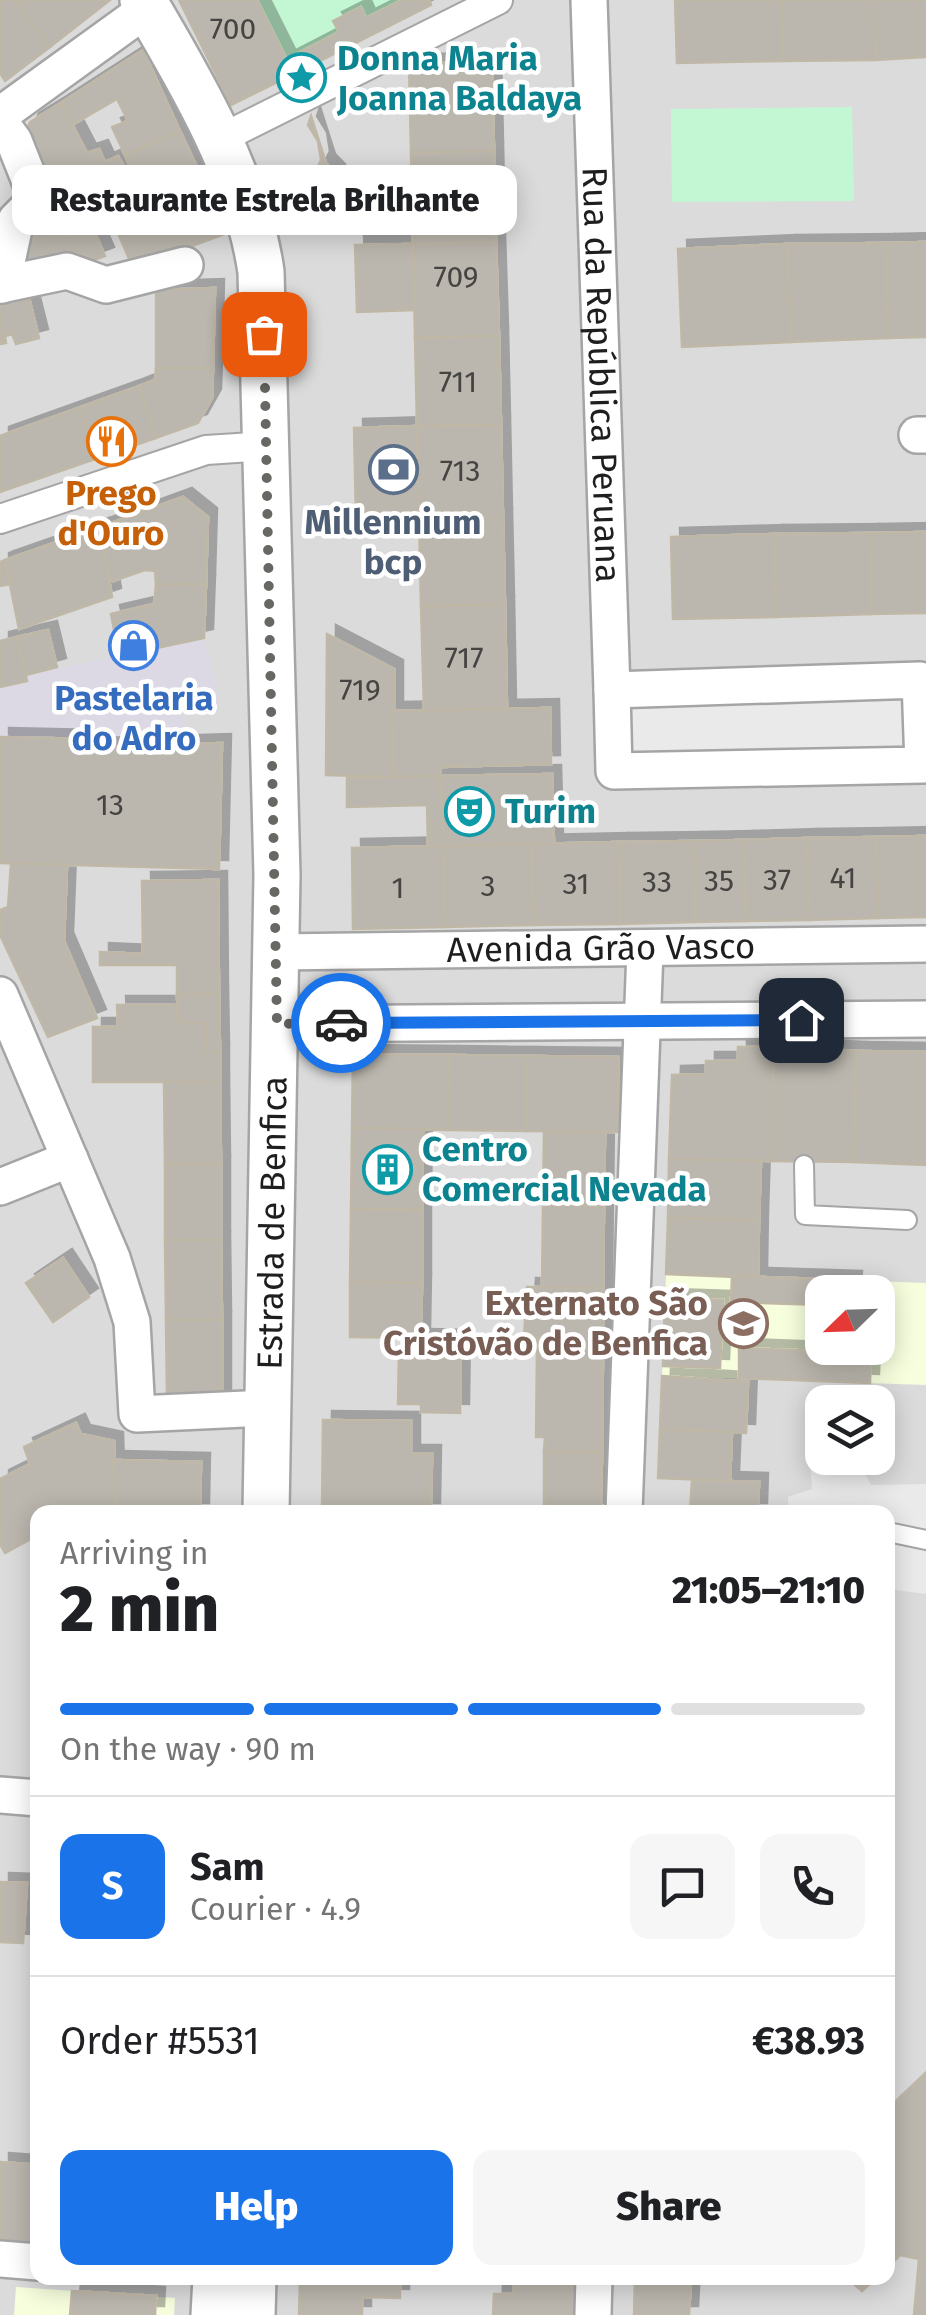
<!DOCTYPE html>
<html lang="en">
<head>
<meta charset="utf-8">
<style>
	body { margin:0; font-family:"Fira Sans",sans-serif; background:#f6f6f6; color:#202124; height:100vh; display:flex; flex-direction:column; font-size:38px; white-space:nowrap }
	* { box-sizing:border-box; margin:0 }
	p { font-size:32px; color:#757577 }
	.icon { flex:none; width:55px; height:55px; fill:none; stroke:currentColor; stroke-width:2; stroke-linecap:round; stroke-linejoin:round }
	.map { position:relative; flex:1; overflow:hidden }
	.sheet { position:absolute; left:30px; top:1505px; width:865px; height:780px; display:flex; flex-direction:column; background:#fff; border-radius:20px; box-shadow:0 5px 25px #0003 }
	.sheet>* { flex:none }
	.needle { width:65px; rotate:247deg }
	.buttons { position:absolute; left:805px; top:1275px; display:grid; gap:20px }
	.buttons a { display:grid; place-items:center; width:90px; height:90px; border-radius:20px; background:#fff; box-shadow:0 5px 25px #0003; font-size:50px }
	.pin { position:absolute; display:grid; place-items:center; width:85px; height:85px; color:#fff; margin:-42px; border-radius:20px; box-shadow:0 5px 15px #0006 }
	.courier { position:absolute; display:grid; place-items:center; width:100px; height:100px; margin:-50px; border:8px solid #1a73e8; border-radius:50%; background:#fff; color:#222; box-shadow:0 2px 12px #0007 }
	.bubble { position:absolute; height:70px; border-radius:20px; background:#fff; box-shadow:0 5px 25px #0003; font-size:32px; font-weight:800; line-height:70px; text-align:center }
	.head em { font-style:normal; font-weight:800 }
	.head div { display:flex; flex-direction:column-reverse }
	.head { display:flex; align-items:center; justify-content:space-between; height:170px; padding:0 30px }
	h1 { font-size:65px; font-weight:800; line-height:75px }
	.bar { display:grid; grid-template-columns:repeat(4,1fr); gap:15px 10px; align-content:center; height:120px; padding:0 30px }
	.bar i { height:12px; border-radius:8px; background:#e0e0e0 }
	.bar .selected { background:#1a73e8 }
	.bar p { grid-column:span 4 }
	.line { display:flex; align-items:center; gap:25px; padding:0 30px; border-top:2px solid #e0e0e0 }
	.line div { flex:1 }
	.round { display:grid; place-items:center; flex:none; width:105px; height:105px; border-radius:20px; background:#f6f6f6 }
	.cta { display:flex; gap:20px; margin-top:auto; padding:20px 30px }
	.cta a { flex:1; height:115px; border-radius:20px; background:#1a73e8; color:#fff; font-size:40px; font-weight:800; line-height:115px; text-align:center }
	.cta a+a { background:#f6f6f6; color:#202124 }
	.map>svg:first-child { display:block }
	.residential { fill:#dcdbdb; fill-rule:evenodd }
	.education { fill:#f6fede; fill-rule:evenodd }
	.park { fill:#c3f7d4 }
	.parking { fill:#eaeaea }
	.plaza { fill:#dcd9e4 }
	.building { fill:#bbb7ae; stroke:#c0b8a7; stroke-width:2.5; filter:url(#shadow) }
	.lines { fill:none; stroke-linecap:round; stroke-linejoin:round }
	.service-casing { stroke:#a5a5a5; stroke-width:22 }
	.pedestrian-casing { stroke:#a5a5a5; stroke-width:32 }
	.minor-casing { stroke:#a5a5a5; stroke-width:40 }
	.tertiary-casing { stroke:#a5a5a5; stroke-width:50 }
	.service { stroke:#fff; stroke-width:18 }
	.pedestrian { stroke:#fff; stroke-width:28 }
	.minor { stroke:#fff; stroke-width:35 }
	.tertiary { stroke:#fff; stroke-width:45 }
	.done { stroke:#676763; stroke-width:10; stroke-dasharray:0 18 }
	.route { stroke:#1a73e8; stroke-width:12 }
	.labels { text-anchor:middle; stroke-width:9; stroke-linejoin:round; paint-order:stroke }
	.number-label { font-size:30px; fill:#454442 }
	.culture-label { font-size:35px; font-weight:bold; fill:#0d838f; stroke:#fff; text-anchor:start }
	.street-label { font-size:35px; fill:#1e1e1e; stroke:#fff }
	.food-label { font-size:35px; font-weight:bold; fill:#c56008; stroke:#fff }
	.service-label { font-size:35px; font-weight:bold; fill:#4e5e75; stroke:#fff }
	.shop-label { font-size:35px; font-weight:bold; fill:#366cbe; stroke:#fff }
	.education-label { font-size:35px; font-weight:bold; fill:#785e54; stroke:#fff; text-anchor:end }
</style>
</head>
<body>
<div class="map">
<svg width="926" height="2315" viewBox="0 0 926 2315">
	<defs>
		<filter id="shadow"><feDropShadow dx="9" dy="-9" stdDeviation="0" flood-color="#0004"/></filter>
	</defs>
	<rect width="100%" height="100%" fill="#efeee4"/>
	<path class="residential" d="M0 0H926V2315H0ZM822 1292H878V1348H822ZM822 1402H878V1458H822ZM38 1512H888V2278H38Z"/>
	<g class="education">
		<path d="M666 1274 926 1283V1385L662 1376ZM822 1292H878V1348H822Z"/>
		<polygon points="16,2287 175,2298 174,2315 14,2315"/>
	</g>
	<g class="park">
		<polygon points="257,0 402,0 366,18 360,7 334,20 339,32 287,59"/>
		<polygon points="852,107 854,201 672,202 671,109"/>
	</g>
	<g class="parking">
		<polygon points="901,695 904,753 623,762 621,703"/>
		<polygon points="822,1410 822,1458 857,1458 871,1485 926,1484 926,1594 888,1589 888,1512 788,1512 788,1497 812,1489 807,1415"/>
	</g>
	<polygon class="plaza" points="204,638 218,693 218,713 184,715 185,742 171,746 91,747 88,739 0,737 0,687 27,681 26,675"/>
	<g class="building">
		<polygon points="0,0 15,0 50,47 5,81 0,73"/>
		<polygon points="15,0 110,0 50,47"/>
		<polygon points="179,0 257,0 294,74 231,105"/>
		<polygon points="402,0 429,0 431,5 294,74 287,59 339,32 333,21 361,7 366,18"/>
		<polygon points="675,0 782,0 783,61 677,63"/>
		<polygon points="782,0 874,0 876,60 783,61"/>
		<polygon points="874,0 926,0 926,57 876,60"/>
		<polygon points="143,50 180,131 125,155 112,127 128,121 117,99 72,125 61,103"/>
		<polygon points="492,62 494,151 411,153 409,63"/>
		<polygon points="61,103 87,153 99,149 105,162 118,156 136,187 115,201 104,183 88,192 98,210 64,236 25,133 30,122"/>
		<polygon points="311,116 326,163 336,173 330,193 315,194 303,206 277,215 314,185 309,184 321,160 318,141 308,125"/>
		<polygon points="180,131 204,182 147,205 125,155"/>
		<polygon points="494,151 496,242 413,244 411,153"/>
		<polygon points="204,182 227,233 133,268 112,219"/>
		<polygon points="50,206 64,236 88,217 105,256 86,263 71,252 9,277 18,226"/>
		<polygon points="496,242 499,336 415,338 413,244"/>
		<polygon points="926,242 926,337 888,338 886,243"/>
		<polygon points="886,243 888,338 791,342 787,244"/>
		<polygon points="413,244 415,310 357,312 355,245"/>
		<polygon points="787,244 791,342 682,347 678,249"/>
		<polygon points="26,286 39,338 16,344 12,334 5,336 6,343 0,344 0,293"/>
		<polygon points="215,288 213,368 156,368 156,290"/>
		<polygon points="499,336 501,425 417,426 415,338"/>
		<polygon points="156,368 213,368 212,398 198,423 156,438 139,386 155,380"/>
		<polygon points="139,386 156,438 98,458 78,408"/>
		<polygon points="78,408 98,458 0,492 0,436"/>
		<polygon points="501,425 503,517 419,518 417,426"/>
		<polygon points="417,426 419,518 356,519 354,428"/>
		<polygon points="183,497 208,517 206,584 156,585 155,571 145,570 110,582 100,527"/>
		<polygon points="503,517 505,605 421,606 419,518"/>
		<polygon points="100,527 112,597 19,629 5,560"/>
		<polygon points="926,532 926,613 871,614 870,533"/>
		<polygon points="870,533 871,614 776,617 774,534"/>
		<polygon points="774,534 776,617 673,619 671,537"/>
		<polygon points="5,560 10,584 0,586 0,562"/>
		<polygon points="206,584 204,638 119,656 111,614 154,604 156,585"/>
		<polygon points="505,605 507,709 424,710 421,606"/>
		<polygon points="48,630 57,667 26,675 17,637"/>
		<polygon points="327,634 394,669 394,777 326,775"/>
		<polygon points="17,637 27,681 0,687 0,641"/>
		<polygon points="550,708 551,764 440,767 441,776 394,777 392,711"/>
		<polygon points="0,737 88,739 91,747 222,743 219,869 0,863"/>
		<polygon points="552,774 554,844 443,846 441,776"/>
		<polygon points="441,776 443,846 428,846 427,805 347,807 347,778"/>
		<polygon points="926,836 926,917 878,918 876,837"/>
		<polygon points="876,837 878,918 809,920 807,838"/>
		<polygon points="807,838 809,920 746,921 744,840"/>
		<polygon points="744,840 746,921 695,922 693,841"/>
		<polygon points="693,841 695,922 620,924 619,842"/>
		<polygon points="619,842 620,924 534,925 531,844"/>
		<polygon points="531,844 534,925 445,927 443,846"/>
		<polygon points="443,846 445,927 353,929 352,848"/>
		<polygon points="11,863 67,865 64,941 97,1018 48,1037 1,937 0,910 8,907"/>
		<polygon points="218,880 219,994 177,994 177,965 100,965 100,952 143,954 142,881"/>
		<polygon points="177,994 219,994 220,1052 206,1052 205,1023 178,1023"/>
		<polygon points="117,1005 177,1005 178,1023 205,1023 206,1052 220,1052 220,1082 93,1082 93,1027 118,1027"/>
		<polygon points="738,1047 773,1047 773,1161 669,1159 672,1075 706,1074 706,1061 738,1061"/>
		<polygon points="773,1047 857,1051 853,1162 773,1161"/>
		<polygon points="857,1051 926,1052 926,1165 853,1162"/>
		<polygon points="353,1054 449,1055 448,1130 352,1128"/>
		<polygon points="449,1055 527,1056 527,1131 448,1130"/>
		<polygon points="527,1056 618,1057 618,1132 527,1131"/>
		<polygon points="164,1082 220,1082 221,1164 165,1165"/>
		<polygon points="352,1128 423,1129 422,1210 351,1209"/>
		<polygon points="544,1131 605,1132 604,1206 543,1205"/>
		<polygon points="669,1159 761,1161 759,1220 668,1218"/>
		<polygon points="221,1164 221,1240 165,1240 165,1165"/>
		<polygon points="543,1205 604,1206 603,1288 542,1287"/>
		<polygon points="351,1209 422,1210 422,1283 350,1282"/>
		<polygon points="668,1218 759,1220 758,1278 666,1274"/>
		<polygon points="165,1240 221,1240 222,1320 166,1320"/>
		<polygon points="63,1258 89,1297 53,1322 26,1283"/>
		<polygon points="732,1276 853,1280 852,1292 822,1292 822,1305 731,1302"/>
		<polygon points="350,1282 422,1283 421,1338 350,1337"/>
		<polygon points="527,1287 603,1288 603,1349 537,1349 537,1337 524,1337"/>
		<polygon points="665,1298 723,1300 720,1368 663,1366"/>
		<polygon points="166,1320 222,1320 222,1400 167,1400"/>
		<polygon points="421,1338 461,1339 460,1413 421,1412 421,1404 398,1404 399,1350 421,1350"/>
		<polygon points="739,1348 871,1353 870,1383 739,1378"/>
		<polygon points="537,1349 603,1349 602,1453 544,1451 545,1437 536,1437"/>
		<polygon points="662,1376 748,1382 746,1433 660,1429"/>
		<polygon points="323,1420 411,1421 411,1454 432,1454 431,1512 348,1512 348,1508 322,1508"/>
		<polygon points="76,1423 81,1434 114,1441 116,1512 38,1512 38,1535 5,1553 0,1544 0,1479 30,1464 24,1447"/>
		<polygon points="660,1429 732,1432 730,1481 658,1478"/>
		<polygon points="544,1451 602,1453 601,1507 544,1506"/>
		<polygon points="113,1460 201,1462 200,1512 116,1512"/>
		<polygon points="692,1480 759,1482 758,1512 690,1512"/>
		<polygon points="544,1506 601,1507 601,1512 544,1512"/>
		<polygon points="0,1882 27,1883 23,1943 0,1942"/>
		<polygon points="926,2073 926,2315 914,2315 919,2259 900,2255 888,2267 888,2109"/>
		<polygon points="0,2162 38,2165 38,2252 0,2248"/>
		<polygon points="300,2278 400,2278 400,2298 362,2297 362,2315 299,2315"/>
		<polygon points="514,2278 575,2279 575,2315 493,2315 494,2294 514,2294"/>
		<polygon points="635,2278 691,2278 689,2315 634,2315"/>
		<polygon points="847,2278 876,2278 862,2291"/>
		<polygon points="72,2291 156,2296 155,2315 70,2315"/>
	</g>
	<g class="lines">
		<defs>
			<g id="service">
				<polyline points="804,1165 805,1215 907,1220"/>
				<polyline points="888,1532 926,1540"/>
			</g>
			<g id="pedestrian">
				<polyline points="216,141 498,0"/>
				<polyline points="0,519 206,450 267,446"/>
			</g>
			<g id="minor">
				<path id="s1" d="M589 0 612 690"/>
				<polyline points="0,115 148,8"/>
				<polyline points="0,122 14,141 37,199 16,220 2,285"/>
				<polyline points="0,285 67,271 106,285 185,265"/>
				<polyline points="917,435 926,435"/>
				<polygon points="920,680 923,765 614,771 612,690"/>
				<path id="s2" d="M276 952 926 944"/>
				<polyline points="0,995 112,1258 132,1322 137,1414 269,1408"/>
				<polyline points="277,1024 926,1019"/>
				<polyline points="0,1187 70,1159"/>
				<polyline points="624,1512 645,950"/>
				<polyline points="0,1795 38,1798"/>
				<polyline points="0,2259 38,2262"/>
				<polyline points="593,2315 594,2278"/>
			</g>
			<g id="tertiary">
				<path d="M143 0C191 81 248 178 261 272L277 875 266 1512"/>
				<polyline points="214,2315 216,2278"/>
				<polyline points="252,2315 253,2278"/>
			</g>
		</defs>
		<use href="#service" class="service-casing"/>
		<use href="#pedestrian" class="pedestrian-casing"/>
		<use href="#minor" class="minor-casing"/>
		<use href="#tertiary" class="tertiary-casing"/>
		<use href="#service" class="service"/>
		<use href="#pedestrian" class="pedestrian"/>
		<use href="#minor" class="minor"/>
		<use href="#tertiary" class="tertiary"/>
	</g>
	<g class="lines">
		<polyline class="done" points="264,334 277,1024 341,1023"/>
		<polyline class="route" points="341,1023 801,1020"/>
	</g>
	<defs>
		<symbol id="sight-ring" viewBox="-11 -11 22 22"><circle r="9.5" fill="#fff" stroke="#0f9aa8" stroke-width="1.5"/><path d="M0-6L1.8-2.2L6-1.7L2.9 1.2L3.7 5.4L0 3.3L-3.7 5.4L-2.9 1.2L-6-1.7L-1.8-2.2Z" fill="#0f9aa8"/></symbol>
		<symbol id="restaurant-ring" viewBox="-11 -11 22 22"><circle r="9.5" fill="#fff" stroke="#e8710a" stroke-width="1.5"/><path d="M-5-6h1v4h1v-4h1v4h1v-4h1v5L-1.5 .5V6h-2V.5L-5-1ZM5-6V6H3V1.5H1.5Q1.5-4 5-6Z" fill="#e8710a"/></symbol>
		<symbol id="bank-ring" viewBox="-11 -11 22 22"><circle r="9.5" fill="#fff" stroke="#5c6f8a" stroke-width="1.5"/><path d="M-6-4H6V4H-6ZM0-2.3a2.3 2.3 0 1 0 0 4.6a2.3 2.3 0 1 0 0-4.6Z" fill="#5c6f8a"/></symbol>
		<symbol id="shop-ring" viewBox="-11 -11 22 22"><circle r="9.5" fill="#fff" stroke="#3f7fe0" stroke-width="1.5"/><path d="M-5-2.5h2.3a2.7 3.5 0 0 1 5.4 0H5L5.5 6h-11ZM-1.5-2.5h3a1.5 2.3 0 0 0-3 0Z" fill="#3f7fe0"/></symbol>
		<symbol id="theatre-ring" viewBox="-11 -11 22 22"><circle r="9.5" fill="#fff" stroke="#0f9aa8" stroke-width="1.5"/><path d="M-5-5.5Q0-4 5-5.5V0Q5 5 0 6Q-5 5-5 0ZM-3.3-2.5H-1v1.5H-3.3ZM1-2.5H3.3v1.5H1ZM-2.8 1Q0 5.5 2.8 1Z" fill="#0f9aa8"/></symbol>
		<symbol id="building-ring" viewBox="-11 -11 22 22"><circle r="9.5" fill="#fff" stroke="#0f9aa8" stroke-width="1.5"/><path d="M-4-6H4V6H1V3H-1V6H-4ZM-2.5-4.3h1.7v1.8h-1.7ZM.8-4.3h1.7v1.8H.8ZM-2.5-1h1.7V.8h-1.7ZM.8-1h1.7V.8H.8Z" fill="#0f9aa8"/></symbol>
		<symbol id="school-ring" viewBox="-11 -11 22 22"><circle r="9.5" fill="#fff" stroke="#8d6e63" stroke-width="1.5"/><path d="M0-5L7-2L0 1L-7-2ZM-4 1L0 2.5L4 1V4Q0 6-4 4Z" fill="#8d6e63"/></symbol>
	</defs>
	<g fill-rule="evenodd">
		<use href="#sight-ring" x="274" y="50" width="55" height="55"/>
		<use href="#restaurant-ring" x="84" y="414" width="55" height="55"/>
		<use href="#bank-ring" x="366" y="442" width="55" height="55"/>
		<use href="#shop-ring" x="106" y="618" width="55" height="55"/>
		<use href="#theatre-ring" x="442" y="784" width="55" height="55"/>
		<use href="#building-ring" x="360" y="1142" width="55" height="55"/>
		<use href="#school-ring" x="716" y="1296" width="55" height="55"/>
	</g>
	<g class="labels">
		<g class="number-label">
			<text x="233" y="39">700</text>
			<text x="456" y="287">709</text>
			<text x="458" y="392">711</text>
			<text x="460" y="481">713</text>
			<text x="464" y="668">717</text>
			<text x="360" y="700">719</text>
			<text x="110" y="815">13</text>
			<text x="843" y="888">41</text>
			<text x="777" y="890">37</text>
			<text x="719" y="891">35</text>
			<text x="657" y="892">33</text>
			<text x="576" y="894">31</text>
			<text x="488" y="896">3</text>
			<text x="398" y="898">1</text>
		</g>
		<g class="culture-label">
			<text x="337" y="70">Donna Maria<tspan x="337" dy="40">Joanna Baldaya</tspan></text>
			<text x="505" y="823">Turim</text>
			<text x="422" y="1161">Centro<tspan x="422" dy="40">Comercial Nevada</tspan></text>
		</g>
		<g class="street-label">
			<text dy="12" stroke="none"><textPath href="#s1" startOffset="375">Rua da República Peruana</textPath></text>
			<text dy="12" stroke="none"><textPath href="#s2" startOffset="325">Avenida Grão Vasco</textPath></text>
			<text transform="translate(272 1223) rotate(-89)" y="12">Estrada de Benfica</text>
		</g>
		<g class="food-label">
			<text x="111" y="505">Prego<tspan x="111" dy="40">d'Ouro</tspan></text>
		</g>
		<g class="service-label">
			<text x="393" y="534">Millennium<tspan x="393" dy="40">bcp</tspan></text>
		</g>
		<g class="shop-label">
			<text x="134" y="710">Pastelaria<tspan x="134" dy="40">do Adro</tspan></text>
		</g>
		<g class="education-label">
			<text x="708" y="1315">Externato São<tspan x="708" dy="40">Cristóvão de Benfica</tspan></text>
		</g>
	</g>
</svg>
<div class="buttons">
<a><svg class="needle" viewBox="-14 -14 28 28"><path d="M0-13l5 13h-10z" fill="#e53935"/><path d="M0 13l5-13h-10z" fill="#757577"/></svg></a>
<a><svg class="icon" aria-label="layers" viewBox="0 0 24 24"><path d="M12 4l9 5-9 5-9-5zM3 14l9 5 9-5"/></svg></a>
</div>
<div class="pin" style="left:264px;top:334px;background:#ea580c"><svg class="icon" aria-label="bag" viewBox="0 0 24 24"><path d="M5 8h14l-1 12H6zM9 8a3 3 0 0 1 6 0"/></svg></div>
<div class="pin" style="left:801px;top:1020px;background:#1f2937"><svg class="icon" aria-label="home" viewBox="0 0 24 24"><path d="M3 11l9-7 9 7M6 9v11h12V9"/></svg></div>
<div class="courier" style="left:341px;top:1023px"><svg class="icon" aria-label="car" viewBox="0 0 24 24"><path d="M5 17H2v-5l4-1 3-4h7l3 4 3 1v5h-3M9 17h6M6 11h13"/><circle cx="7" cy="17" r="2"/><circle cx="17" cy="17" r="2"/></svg></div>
<div class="bubble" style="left:12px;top:165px;width:505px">Restaurante Estrela Brilhante</div>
<section class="sheet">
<div class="head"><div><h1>2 min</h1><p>Arriving in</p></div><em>21:05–21:10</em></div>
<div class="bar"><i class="selected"></i><i class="selected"></i><i class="selected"></i><i></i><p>On the way · 90 m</p></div>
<div class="line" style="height:180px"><b class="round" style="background:#1a73e8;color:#fff">S</b><div><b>Sam</b><p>Courier · 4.9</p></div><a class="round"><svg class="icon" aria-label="chat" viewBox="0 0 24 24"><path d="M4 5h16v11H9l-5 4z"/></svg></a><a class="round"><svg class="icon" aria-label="phone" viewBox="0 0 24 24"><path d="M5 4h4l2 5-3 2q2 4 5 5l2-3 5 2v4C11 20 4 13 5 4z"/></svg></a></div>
<div class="line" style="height:130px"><div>Order #5531</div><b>€38.93</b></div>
<div class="cta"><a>Help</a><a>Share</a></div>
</section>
</div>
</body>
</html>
